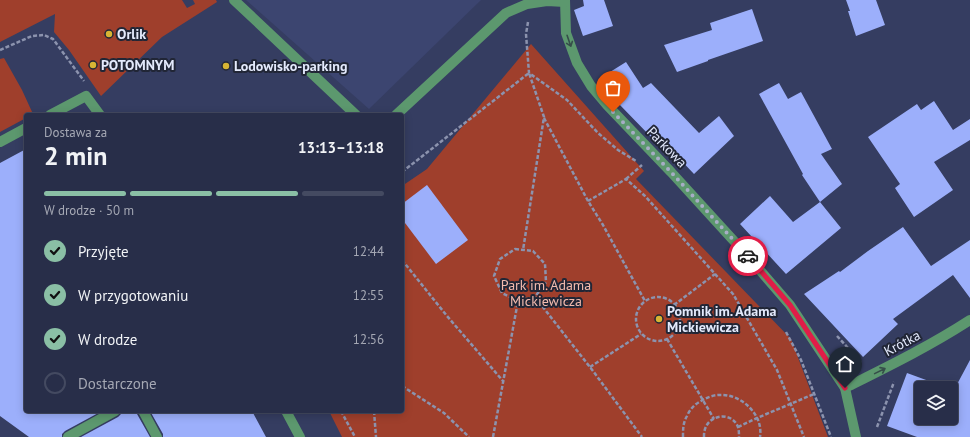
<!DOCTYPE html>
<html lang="pl">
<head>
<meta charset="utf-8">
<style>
	body { margin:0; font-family:"PT Sans",sans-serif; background:#303650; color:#f1f3f6; height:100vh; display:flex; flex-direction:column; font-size:15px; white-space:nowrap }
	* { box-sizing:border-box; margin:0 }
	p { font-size:13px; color:#a5a8b4 }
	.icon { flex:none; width:22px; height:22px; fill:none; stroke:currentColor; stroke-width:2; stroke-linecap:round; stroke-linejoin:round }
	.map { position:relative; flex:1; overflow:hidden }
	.side { position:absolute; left:24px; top:113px; width:380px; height:300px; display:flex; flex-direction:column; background:#282e49; border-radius:4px; box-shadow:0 2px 10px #0003,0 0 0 1px #444a61 }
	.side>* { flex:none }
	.tools { position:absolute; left:914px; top:381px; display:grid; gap:8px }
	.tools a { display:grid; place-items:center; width:44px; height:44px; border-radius:4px; background:#282e49; box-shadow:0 2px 10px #0003,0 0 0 1px #444a61; font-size:20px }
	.pin { position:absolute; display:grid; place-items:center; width:34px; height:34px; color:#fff; margin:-41px -17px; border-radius:50% 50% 50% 0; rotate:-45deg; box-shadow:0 0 4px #0007 }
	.pin .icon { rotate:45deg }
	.courier { position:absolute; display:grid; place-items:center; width:40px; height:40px; margin:-20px; border:3px solid #e11d48; border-radius:50%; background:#fff; color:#222; box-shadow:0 1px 5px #0007 }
	.summary em { font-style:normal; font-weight:600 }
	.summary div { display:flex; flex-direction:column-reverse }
	.summary { display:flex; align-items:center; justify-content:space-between; height:68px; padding:0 20px }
	h1 { font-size:26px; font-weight:600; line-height:30px }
	.bar { display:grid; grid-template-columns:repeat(4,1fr); gap:6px 4px; align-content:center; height:48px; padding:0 20px }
	.bar i { height:5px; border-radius:3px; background:#444a61 }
	.bar .selected { background:#8abfa5 }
	.bar p { grid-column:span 4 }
	ol { padding:0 20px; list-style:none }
	li { display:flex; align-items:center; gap:12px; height:44px }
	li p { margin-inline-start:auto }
	li .icon { padding:4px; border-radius:50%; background:#8abfa5; color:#111; stroke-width:4 }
	li:last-child { color:#a5a8b4 }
	li i { width:22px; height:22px; border:2px solid #444a61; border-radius:50% }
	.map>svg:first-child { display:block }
	.built { fill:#3c4570 }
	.green { fill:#9f3f2c }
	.building { fill:#9caffb }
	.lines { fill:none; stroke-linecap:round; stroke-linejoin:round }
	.path { stroke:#8c93ae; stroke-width:2.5; stroke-dasharray:4 2; stroke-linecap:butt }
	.minor { stroke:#5c986e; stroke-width:10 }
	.oneway { stroke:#364e4a }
	.done { stroke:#a7adc6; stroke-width:4; stroke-dasharray:0 7.2 }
	.route { stroke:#e11d48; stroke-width:5 }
	.poi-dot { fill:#d7b434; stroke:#212636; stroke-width:1.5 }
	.labels { text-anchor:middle; stroke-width:4; stroke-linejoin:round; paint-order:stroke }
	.poi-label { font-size:14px; font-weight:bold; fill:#e4eafc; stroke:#212636; text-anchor:start }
	.street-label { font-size:14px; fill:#e4eafc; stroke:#212636 }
	.park-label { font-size:14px; fill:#f3bbae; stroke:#212636 }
</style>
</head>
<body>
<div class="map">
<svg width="970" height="437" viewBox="0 0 970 437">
	<rect width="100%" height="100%" fill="#353d61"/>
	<polygon class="built" points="246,0 481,0 369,109"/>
	<g class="green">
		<polygon points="0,0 182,0 187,8 195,4 193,0 216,0 217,2 162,37 101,96 69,50 54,32 55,14 0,42"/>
		<polygon points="531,44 644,171 636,179 791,339 828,437 342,437 329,411 402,411 402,186 427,169"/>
		<polygon points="4,58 22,90 33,114 26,115 26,118 0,132 0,59"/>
	</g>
	<g class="building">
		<polygon points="583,0 604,0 613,26 583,36 574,10 584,6"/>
		<polygon points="846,0 876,0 885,25 856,36 848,11 850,11"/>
		<polygon points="752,9 763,41 708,60 708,61 677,72 664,45 712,30 710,23"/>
		<polygon points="626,62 643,88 651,83 699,133 719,116 734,136 694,174 656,134 652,138 619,104 602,77"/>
		<polygon points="779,83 788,99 801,92 832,149 821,154 842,184 820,202 802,175 803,174 759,94"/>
		<polygon points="934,101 953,130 970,119 970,140 934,162 953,190 914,217 895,188 900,184 868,137 917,104 921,110"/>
		<polygon points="26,149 26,411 102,411 65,431 62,434 62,437 29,437 0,416 0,163"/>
		<polygon points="427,185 468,240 436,264 402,219 402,204"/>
		<polygon points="770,196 793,222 820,202 841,228 786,274 740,224"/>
		<polygon points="903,227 931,266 970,240 970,298 953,275 893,319 898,324 863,357 804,294 839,271 840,272 868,251"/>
		<polygon points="970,360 970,437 917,437 887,426 907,373 948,388 921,388 921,418 951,418 951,389 954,390"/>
		<polygon points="121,411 137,411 137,414 150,437 81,437 118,417 121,414"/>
		<polygon points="150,411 252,411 266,437 163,437 163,434"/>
	</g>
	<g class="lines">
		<g class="path">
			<polyline points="528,22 526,34 529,73 567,100 598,133 618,150 636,161"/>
			<polyline points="0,50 32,36 44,35 53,39 84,81"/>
			<polyline points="544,118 588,201 603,225 645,301"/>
			<polyline points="402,172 529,73 544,117 523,250"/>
			<polyline points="626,179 642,165"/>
			<polyline points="588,201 626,179 645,196 733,294 777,370 804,437"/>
			<polygon points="515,249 533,251 545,264 546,282 535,297 518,301 502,293 494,276 500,259"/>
			<polyline points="402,260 447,316 503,381"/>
			<circle cx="658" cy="319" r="22"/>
			<polyline points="535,297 593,371 642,437"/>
			<polyline points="674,305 715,274"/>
			<polyline points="786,332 801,360 831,437"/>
			<polyline points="837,336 861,362 862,362"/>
			<polyline points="667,339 714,419"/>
			<polyline points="590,367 641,334"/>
			<polyline points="402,386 444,413 469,437"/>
			<polyline points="341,411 355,437"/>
			<polyline points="374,411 376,437"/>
			<polyline points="738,427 757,418 814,394"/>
			<polyline points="877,427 894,382"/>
			<polyline points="493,437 518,301"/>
			<path d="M683 437C683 429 683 423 687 416 690 409 695 404 701 401 721 388 745 397 756 416 760 423 761 430 760 437"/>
			<path d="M704 437C703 414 732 410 738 427 739 430 739 434 739 437"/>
		</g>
		<g class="minor">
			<polyline points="234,0 356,115"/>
			<polyline points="565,0 566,33 577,63 591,86 607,105 671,172 745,253 790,305 845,388 856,437"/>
			<polyline points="50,115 86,96 100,115"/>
			<polyline points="396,115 506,13 527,4 547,1 565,2"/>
			<polyline points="0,142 26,128"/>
			<path d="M845 388C887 367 930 346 970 320"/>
			<polyline points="143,411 157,437"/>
			<polyline points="286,411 300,437"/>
			<polyline points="68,437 115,411"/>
		</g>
	</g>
	<defs><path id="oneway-shaft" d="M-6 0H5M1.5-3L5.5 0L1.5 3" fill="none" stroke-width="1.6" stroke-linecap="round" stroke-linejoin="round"/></defs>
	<g class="oneway">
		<use href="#oneway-shaft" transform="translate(569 41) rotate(71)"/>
		<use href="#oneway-shaft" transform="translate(880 371) rotate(-26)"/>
	</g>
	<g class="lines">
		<polyline class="done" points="613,112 671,172 748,256"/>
		<polyline class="route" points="748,256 790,305 845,388"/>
	</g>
	<g class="poi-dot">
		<circle cx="109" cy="34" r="4"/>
		<circle cx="93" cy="65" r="4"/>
		<circle cx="226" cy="66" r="4"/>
		<circle cx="659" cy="319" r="4"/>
	</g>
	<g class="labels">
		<g class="poi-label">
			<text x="117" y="39">Orlik</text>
			<text x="101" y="70">POTOMNYM</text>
			<text x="234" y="71">Lodowisko-parking</text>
			<text x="667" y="316">Pomnik im. Adama<tspan x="667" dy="16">Mickiewicza</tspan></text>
		</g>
		<g class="street-label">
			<text transform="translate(667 147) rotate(46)" y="5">Parkowa</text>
			<text transform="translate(902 343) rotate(-28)" y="5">Krótka</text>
		</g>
		<g class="park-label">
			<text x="546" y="290">Park im. Adama<tspan x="546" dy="16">Mickiewicza</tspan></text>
		</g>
	</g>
</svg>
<div class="tools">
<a><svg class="icon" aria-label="layers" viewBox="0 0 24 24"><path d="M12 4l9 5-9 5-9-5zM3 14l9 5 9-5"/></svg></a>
</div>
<div class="pin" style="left:613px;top:112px;background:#ea580c"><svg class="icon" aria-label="bag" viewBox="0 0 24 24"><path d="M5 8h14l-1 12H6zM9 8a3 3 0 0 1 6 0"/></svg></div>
<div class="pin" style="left:845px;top:388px;background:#1f2937"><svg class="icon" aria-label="home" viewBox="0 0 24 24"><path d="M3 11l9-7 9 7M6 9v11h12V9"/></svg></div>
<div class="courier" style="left:748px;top:256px"><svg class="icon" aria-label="car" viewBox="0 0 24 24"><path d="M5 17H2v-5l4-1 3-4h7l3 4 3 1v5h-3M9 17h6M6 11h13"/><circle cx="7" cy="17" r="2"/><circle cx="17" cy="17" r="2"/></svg></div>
<section class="side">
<div class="summary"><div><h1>2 min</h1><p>Dostawa za</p></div><em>13:13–13:18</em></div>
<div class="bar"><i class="selected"></i><i class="selected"></i><i class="selected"></i><i></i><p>W drodze · 50 m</p></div>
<ol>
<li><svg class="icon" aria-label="check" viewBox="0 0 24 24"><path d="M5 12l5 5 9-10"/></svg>Przyjęte<p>12:44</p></li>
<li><svg class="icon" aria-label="check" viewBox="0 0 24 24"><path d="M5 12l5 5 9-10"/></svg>W przygotowaniu<p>12:55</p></li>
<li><svg class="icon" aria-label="check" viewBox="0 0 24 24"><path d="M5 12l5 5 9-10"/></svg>W drodze<p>12:56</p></li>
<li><i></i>Dostarczone</li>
</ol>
</section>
</div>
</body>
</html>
